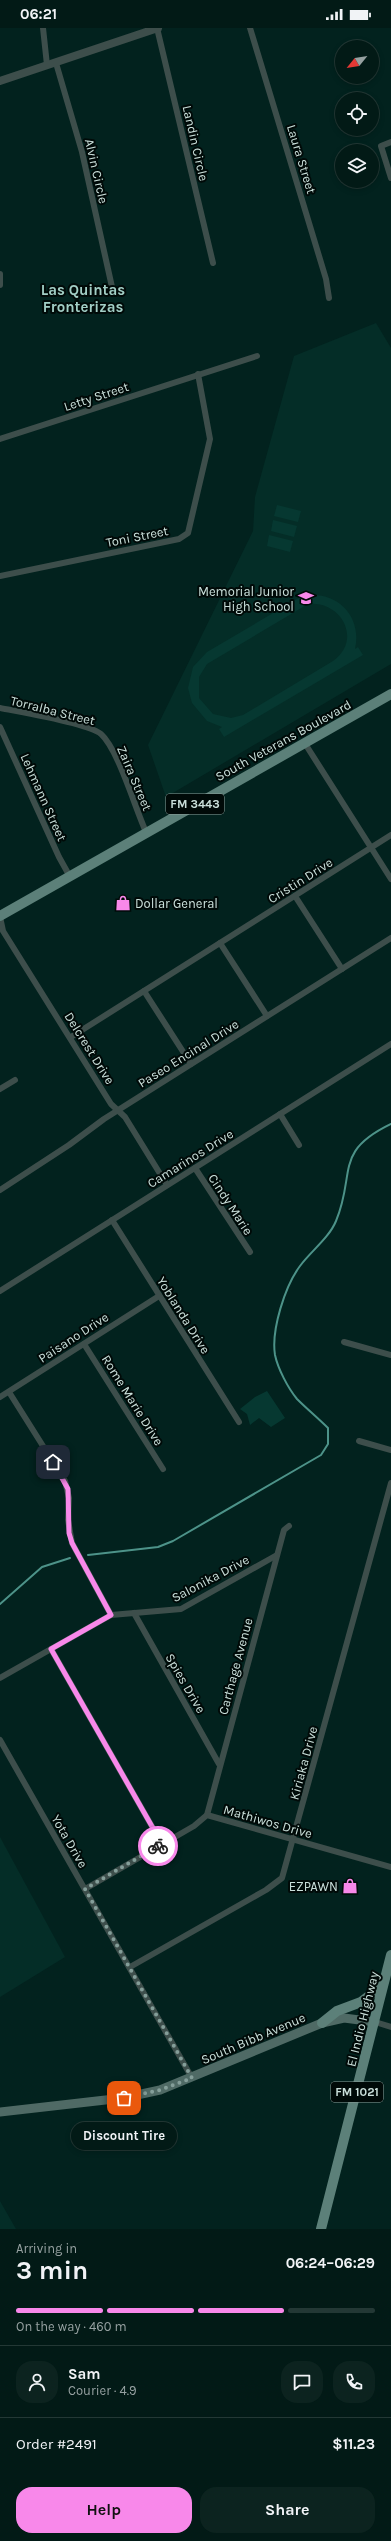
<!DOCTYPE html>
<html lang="en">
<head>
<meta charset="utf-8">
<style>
	body { margin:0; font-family:Karla,sans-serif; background:#0c231f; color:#f1f3f6; height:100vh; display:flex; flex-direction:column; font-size:15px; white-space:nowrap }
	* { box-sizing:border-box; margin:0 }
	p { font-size:13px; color:#96a1a1 }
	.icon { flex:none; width:22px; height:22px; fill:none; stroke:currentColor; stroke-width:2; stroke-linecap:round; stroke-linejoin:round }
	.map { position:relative; height:2201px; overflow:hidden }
	.side { display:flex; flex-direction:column; background:#021a16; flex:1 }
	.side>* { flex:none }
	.needle { width:26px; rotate:240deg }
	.fabs { position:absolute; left:335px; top:12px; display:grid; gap:8px }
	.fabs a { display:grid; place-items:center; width:44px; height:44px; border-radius:50%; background:#021a16; box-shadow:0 2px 6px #0003,0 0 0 1px #233835; font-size:20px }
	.pin { position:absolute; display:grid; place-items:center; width:34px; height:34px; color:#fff; margin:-17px; border-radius:8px; box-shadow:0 2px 6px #0006 }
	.courier { position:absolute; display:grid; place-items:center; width:40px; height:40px; margin:-20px; border:3px solid #f888ea; border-radius:50%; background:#fff; color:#222; box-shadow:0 1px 5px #0007 }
	.bubble { position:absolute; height:28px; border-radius:14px; background:#021a16; box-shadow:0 2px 6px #0003,0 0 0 1px #233835; font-size:13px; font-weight:700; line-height:28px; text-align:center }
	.summary em { font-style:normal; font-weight:700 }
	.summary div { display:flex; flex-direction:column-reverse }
	.summary { display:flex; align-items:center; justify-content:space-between; height:68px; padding:0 16px }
	h1 { font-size:26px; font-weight:700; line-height:30px }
	.bar { display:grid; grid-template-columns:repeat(4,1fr); gap:6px 4px; align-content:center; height:48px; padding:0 16px }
	.bar i { height:5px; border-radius:3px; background:#233835 }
	.bar .active { background:#f888ea }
	.bar p { grid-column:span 4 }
	.line { display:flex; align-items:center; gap:10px; padding:0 16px; border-top:1px solid #233835 }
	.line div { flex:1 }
	.round { display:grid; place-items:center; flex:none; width:42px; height:42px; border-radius:16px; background:#0c231f }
	.primary-button { display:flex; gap:8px; margin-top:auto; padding:8px 16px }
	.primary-button a { flex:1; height:46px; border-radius:16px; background:#f888ea; color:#111; font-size:16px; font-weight:700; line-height:46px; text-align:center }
	.primary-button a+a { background:#0c231f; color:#f1f3f6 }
	.status { display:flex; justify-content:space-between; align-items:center; height:28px; padding:0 20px; background:#021a16; direction:ltr }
	.status svg { height:11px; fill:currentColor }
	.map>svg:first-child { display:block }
	.built { fill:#042d27 }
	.green { fill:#063831; fill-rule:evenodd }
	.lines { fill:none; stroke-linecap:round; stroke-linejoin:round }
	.stream { stroke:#4d9389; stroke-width:2 }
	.minor { stroke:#3d4e4b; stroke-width:6 }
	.tertiary { stroke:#3d4e4b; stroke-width:8 }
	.secondary { stroke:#4f6a65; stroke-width:9 }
	.primary { stroke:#5c8079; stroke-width:10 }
	.done { stroke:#849e99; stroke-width:4; stroke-dasharray:0 7.2 }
	.route { stroke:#f888ea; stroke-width:5 }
	.labels { text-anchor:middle; stroke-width:4; stroke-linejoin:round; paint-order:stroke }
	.shield { fill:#000a08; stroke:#8da09c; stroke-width:1 }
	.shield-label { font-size:12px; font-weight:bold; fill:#cae0db }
	.street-label { font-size:13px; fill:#cae0db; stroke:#000a08 }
	.poi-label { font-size:13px; fill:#cae0db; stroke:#000a08; text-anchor:end }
	.quarter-label { font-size:15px; font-weight:bold; fill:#a2cfc6; stroke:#000a08 }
</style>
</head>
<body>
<div class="status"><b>06:21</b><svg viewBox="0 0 49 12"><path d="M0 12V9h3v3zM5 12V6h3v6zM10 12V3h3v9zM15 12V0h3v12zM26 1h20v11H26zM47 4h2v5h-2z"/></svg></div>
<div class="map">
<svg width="391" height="2201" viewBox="0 0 391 2201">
	<rect width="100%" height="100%" fill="#02221e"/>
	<g class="built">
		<polygon points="376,295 391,320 391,636 166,769 148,717 253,503 255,469 294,328"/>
		<polygon points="0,1809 65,1929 0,1969"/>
		<polygon points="0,2173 16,2201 0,2201"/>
	</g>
	<g class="green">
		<polygon points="277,477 301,483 298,494 274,488"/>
		<polygon points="273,492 297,498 294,509 271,503"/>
		<polygon points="269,507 293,513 290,524 267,518"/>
		<path d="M309 567C340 565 362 590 355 621L358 619 363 627 224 709 219 701 222 699 207 693 192 675 188 660 193 639 207 624 297 571ZM308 576C341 572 363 612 333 633L243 687 231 690 213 686 199 670V649L207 636Z"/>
		<polygon points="267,1363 285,1390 271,1399 259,1390 250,1397 247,1386 240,1381 255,1369"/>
	</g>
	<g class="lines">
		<g class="stream">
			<path d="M88 1527 158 1519 173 1513 321 1427 328 1416V1400C318 1390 307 1381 297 1371 288 1360 278 1341 275 1327 271 1302 285 1258 300 1238 311 1223 329 1210 336 1193 356 1145 333 1124 391 1096"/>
			<polyline points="0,1576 42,1539 70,1530"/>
		</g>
		<g class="minor">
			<polyline points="43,0 47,37"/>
			<polyline points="157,0 213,235"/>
			<polyline points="250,0 326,251 329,270"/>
			<polyline points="56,35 82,124 112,259"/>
			<polyline points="391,114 381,118 391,150"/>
			<polyline points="0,246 0,257"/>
			<polyline points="0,411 257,328"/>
			<polyline points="0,548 179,511 188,505 210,411 198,346"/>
			<path d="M0 680C20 684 88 695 101 706 118 721 135 780 146 804"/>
			<polyline points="0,699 59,829 69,847"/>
			<polyline points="304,714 391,851"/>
			<polyline points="295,868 342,941"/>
			<polyline points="0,889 3,903 111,1076 125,1089 167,1157"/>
			<polyline points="220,915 267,988"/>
			<polyline points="144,963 191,1036"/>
			<polyline points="71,1009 391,807"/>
			<polyline points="0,1061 15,1052"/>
			<polyline points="280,1086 299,1117"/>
			<polyline points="195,1140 250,1224"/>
			<polyline points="0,1162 69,1117 104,1091 391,910"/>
			<polyline points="112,1192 239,1394"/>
			<polyline points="0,1263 391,1016"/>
			<polyline points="344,1314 391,1327"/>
			<polyline points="84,1316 163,1441"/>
			<polyline points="9,1364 65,1453 69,1470 68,1492 72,1515 111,1587"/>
			<polyline points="0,1369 159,1268"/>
			<polyline points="359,1413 391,1422"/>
			<polyline points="134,1585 219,1736"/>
			<polyline points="51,1621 162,1816"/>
			<polyline points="0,1650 111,1587 181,1581 277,1527"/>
			<polyline points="0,1712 192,2050"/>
			<polyline points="207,1787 284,1502 289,1498"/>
			<polyline points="85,1861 194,1798 207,1787 391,1839"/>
			<polyline points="130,1939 266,1862 282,1850 391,1455"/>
			<polyline points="375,1994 391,1999"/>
		</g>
		<polyline class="tertiary" points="0,53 158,0"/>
		<polyline class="secondary" points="0,2084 123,2070 160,2062 322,1995 344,1990 375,1994"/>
		<g class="primary">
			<polyline points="0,888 391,666"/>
			<polyline points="322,1995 337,1983 361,1974 382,1958"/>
			<polyline points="321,2201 391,1927"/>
		</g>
	</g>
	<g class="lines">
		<polyline class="done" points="124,2070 160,2062 192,2050 85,1861 158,1818"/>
		<polyline class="route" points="53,1434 68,1461 69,1505 72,1515 111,1587 51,1621 162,1816 158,1818"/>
	</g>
	<defs>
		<symbol id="school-bare" viewBox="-9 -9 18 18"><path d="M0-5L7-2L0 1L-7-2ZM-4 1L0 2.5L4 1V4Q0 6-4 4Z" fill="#f888ea" stroke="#000a08" stroke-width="2.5" paint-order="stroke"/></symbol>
		<symbol id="shop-bare" viewBox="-9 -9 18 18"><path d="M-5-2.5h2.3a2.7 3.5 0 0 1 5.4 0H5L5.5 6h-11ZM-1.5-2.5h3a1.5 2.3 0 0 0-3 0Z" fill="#f888ea" stroke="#000a08" stroke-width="2.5" paint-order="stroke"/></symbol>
	</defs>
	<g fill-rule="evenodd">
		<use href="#school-bare" x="295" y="559" width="22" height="22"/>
		<use href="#shop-bare" x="112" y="864" width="22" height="22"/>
		<use href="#shop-bare" x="339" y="1847" width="22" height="22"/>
	</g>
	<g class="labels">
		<g class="shield">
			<rect x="166" y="766" width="58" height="20" rx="3"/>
			<rect x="331" y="2054" width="52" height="20" rx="3"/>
		</g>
		<g class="shield-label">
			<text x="195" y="780">FM 3443</text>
			<text x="357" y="2068">FM 1021</text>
		</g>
		<g class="street-label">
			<text transform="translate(196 115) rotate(77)" y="5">Landin Circle</text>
			<text transform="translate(302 131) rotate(73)" y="5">Laura Street</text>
			<text transform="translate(97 143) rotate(77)" y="5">Alvin Circle</text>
			<text transform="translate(96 368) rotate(-18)" y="5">Letty Street</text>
			<text transform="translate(137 508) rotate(-11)" y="5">Toni Street</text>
			<text transform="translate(53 682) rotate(14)" y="5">Torralba Street</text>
			<text transform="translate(283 712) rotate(-29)" y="5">South Veterans Boulevard</text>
			<text transform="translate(135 750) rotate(67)" y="5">Zaira Street</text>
			<text transform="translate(44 769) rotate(66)" y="5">Lehmann Street</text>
			<text transform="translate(300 852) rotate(-32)" y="5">Cristin Drive</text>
			<text transform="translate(90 1020) rotate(58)" y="5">Delcrest Drive</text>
			<text transform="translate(188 1025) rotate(-32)" y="5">Paseo Encinal Drive</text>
			<text transform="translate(190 1130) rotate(-32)" y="5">Camarinos Drive</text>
			<text transform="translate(231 1176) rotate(57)" y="5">Cindy Marie</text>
			<text transform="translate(184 1287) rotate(58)" y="5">Yoblanda Drive</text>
			<text transform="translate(73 1309) rotate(-33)" y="5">Paisano Drive</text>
			<text transform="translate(133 1372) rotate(58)" y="5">Rome Marie Drive</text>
			<text transform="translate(210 1550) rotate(-28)" y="5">Salonika Drive</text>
			<text transform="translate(235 1638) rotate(-75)" y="5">Carthage Avenue</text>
			<text transform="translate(186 1655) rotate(60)" y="5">Spies Drive</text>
			<text transform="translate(303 1735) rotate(-75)" y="5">Kiriaka Drive</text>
			<text transform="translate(268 1793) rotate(16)" y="5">Mathiwos Drive</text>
			<text transform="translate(70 1813) rotate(60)" y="5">Yota Drive</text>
			<text transform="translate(362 1991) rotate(-76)" y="5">El Indio Highway</text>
			<text transform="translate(253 2010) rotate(-23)" y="5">South Bibb Avenue</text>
		</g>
		<g class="poi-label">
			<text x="294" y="568">Memorial Junior<tspan x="294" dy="15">High School</tspan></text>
			<text x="135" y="880" text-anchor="start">Dollar General</text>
			<text x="338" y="1863">EZPAWN</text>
		</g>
		<g class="quarter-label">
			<text x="83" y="267">Las Quintas<tspan x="83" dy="17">Fronterizas</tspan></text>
		</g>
	</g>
</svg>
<div class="fabs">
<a><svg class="needle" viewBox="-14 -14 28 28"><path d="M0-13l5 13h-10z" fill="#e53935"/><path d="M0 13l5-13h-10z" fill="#96a1a1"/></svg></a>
<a><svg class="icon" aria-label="locate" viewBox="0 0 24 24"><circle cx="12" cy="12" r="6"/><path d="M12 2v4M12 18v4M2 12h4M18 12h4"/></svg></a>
<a><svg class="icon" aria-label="layers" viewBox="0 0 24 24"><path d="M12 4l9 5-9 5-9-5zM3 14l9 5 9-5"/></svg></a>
</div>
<div class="pin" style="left:124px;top:2070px;background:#ea580c"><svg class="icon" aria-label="bag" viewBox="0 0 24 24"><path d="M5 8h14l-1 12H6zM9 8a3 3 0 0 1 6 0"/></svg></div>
<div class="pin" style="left:53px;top:1434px;background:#1f2937"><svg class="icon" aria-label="home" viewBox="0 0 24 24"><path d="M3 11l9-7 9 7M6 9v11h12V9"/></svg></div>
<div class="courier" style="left:158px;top:1818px"><svg class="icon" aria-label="bike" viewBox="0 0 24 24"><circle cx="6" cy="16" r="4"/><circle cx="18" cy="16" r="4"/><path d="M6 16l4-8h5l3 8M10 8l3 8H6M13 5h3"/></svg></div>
<div class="bubble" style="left:71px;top:2094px;width:106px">Discount Tire</div>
</div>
<section class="side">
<div class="summary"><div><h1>3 min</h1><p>Arriving in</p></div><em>06:24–06:29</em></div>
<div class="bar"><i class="active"></i><i class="active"></i><i class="active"></i><i></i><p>On the way · 460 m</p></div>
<div class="line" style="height:72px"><a class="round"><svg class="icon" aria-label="person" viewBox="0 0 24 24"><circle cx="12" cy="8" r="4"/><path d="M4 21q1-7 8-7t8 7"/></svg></a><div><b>Sam</b><p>Courier · 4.9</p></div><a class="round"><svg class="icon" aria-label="chat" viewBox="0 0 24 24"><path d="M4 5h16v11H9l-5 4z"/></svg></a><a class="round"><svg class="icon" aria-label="phone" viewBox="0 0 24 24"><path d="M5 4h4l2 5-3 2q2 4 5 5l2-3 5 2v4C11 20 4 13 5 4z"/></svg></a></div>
<div class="line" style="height:52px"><div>Order #2491</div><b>$11.23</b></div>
<div class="primary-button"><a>Help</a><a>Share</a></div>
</section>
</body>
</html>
